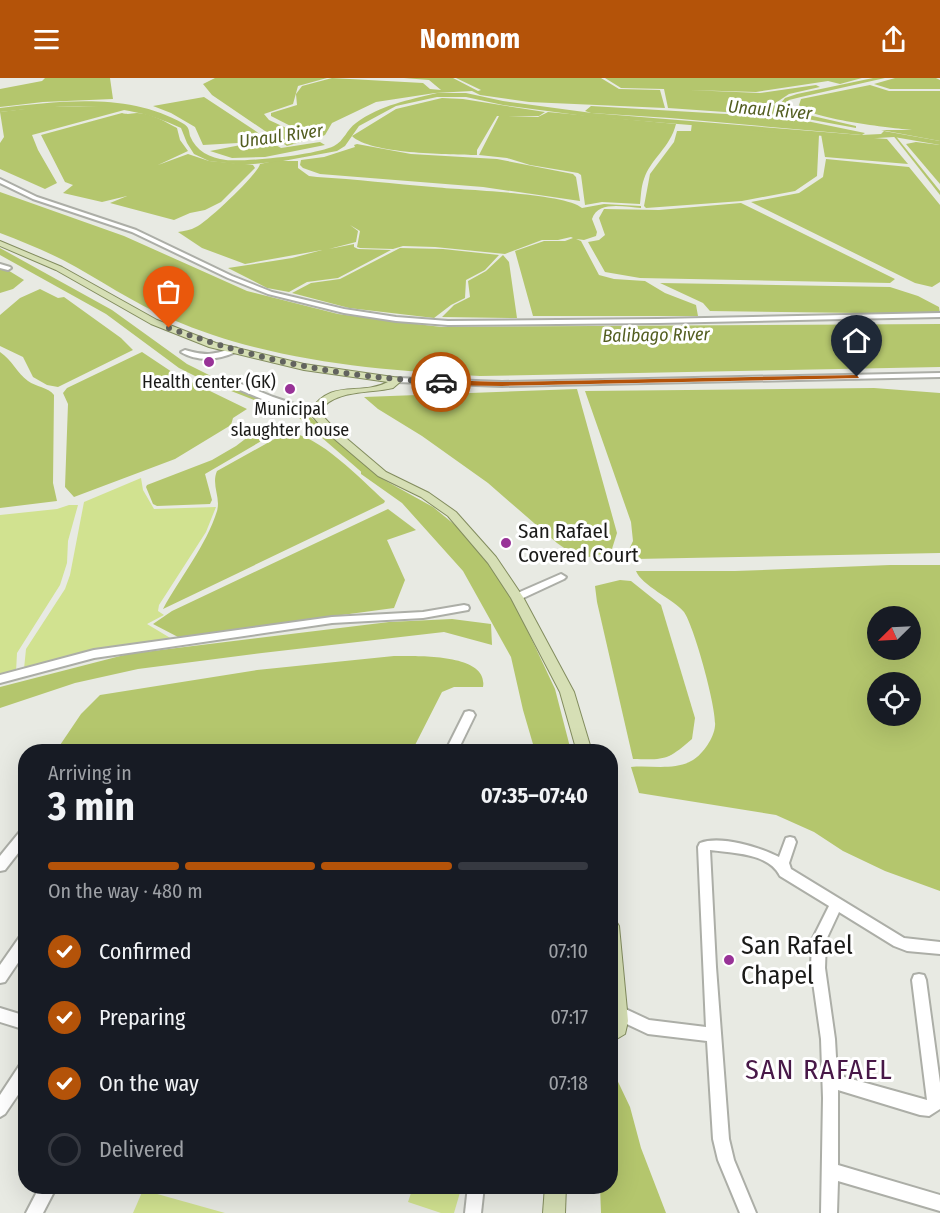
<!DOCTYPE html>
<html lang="en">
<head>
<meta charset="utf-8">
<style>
	body { margin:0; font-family:"Fira Sans Condensed",sans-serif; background:#20242c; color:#f1f3f6; height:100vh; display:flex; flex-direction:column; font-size:22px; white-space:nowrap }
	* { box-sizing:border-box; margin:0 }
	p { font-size:20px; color:#9ea1a6 }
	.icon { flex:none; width:33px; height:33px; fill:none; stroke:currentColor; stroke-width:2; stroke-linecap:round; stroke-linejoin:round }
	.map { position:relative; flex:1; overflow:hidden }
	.panel { position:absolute; left:18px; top:666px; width:600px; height:450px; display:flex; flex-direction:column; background:#171b24; border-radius:24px; box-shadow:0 6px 24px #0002 }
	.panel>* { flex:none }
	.needle { width:39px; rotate:246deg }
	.buttons { position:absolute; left:867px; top:528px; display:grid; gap:12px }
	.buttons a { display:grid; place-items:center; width:54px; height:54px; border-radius:50%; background:#171b24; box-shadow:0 6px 24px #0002; font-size:30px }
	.pin { position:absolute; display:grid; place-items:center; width:51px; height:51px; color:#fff; margin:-62px -26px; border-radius:50% 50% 50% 0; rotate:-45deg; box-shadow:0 0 6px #0007 }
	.pin .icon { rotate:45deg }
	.courier { position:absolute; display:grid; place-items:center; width:60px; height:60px; margin:-30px; border:4px solid #b45309; border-radius:50%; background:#fff; color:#222; box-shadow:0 2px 8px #0007 }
	.head em { font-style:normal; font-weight:700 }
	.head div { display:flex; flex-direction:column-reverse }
	.head { display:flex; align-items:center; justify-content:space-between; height:102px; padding:0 30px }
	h1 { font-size:39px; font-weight:700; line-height:45px }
	.bar { display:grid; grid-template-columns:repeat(4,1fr); gap:9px 6px; align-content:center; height:72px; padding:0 30px }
	.bar i { height:8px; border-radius:4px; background:#363941 }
	.bar .active { background:#b45309 }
	.bar p { grid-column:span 4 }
	ol { padding:0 30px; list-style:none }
	li { display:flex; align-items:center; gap:18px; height:66px }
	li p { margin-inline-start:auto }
	li .icon { padding:6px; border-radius:50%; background:#b45309; color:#fff; stroke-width:4 }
	li:last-child { color:#9ea1a6 }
	li i { width:33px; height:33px; border:3px solid #363941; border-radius:50% }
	header { display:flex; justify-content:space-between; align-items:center; height:78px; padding:0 30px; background:#b45309; color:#fff; font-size:27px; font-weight:700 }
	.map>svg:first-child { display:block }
	.green { fill:#d1e290 }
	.water { fill:#b4c66d; fill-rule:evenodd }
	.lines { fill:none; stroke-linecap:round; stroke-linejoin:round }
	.canal { fill:#b4c66d; fill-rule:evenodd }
	.river { fill:#b4c66d; fill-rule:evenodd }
	.minor-casing { stroke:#acaea7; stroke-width:4 }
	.major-casing { stroke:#828c5e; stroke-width:2 }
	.minor { fill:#fff; fill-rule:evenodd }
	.major { fill:#d6dfb5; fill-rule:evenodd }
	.route { fill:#b45309 }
	.done { stroke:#62635f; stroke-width:6; stroke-dasharray:0 10.8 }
	.poi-dot { fill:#983297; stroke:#fff; stroke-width:2 }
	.labels { text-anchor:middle; stroke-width:6; stroke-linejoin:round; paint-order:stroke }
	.far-water-label { font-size:18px; font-style:italic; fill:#535e20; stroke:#fff }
	.far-poi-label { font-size:18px; fill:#1a1a18; stroke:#fff }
	.poi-label { font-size:21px; fill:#1a1a18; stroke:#fff; text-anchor:start }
	.near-poi-label { font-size:26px; fill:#1a1a18; stroke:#fff; text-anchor:start }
	.near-quarter-label { font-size:28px; letter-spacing:1.5px; fill:#481848; stroke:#fff }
</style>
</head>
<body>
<header><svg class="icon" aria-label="menu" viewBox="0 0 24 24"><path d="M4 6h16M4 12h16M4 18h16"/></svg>Nomnom<svg class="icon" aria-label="share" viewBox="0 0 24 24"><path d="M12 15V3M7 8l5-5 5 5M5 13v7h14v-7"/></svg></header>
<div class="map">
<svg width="940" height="1135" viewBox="0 0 940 1135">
	<rect width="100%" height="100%" fill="#e8eae3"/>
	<g class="green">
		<polygon points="141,400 143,412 154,431 216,429 206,454 159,527 158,533 164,537 147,546 172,561 83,574 24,591 26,571 65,511 70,497 84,424"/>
		<polygon points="69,427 78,427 68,463 67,485 60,507 17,575 16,594 0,599 0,437 57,431"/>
		<polygon points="413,1109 452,1109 461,1111 454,1135 441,1135 408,1124"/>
		<polygon points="143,1112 225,1135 133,1135"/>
	</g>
	<g class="water">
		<polygon points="45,0 110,0 113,21 43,24 0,29 0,11 42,3"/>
		<polygon points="215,0 327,0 298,8 293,26 264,36 269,42 310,61 287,68 212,17 203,6"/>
		<polygon points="332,0 423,5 430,11 441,12 429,2 404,0 453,0 478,13 481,12 456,0 601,0 619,11 660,12 665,30 529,24 480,17 472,13 435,15 376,24 332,45 325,57 316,61 271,38 271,35 297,27 296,16 302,8"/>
		<polygon points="605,0 862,0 840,6 828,3 756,14 689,12 760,15 816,7 820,9 789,16 774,26 776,32 785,38 780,38 668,30 664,11 621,10"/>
		<polygon points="895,0 936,0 940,2 940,11 890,11 874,6"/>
		<path d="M870 7 889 13H940V63L881 52H912C893 50 807 41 799 27L801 21Z"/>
		<polygon points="204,19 257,54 261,58 238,65 203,67 195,49 171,35 153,28"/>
		<path d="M442 20 463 21 545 34 539 38 506 39H538L548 34 676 46C670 70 651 80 644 101 641 109 641 118 640 126L602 124 585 127 581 97 578 95 530 87 507 80 479 77 499 38H497L477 72V77H474C447 76 370 76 352 58L396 31Z"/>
		<polygon points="105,28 128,31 32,57 38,72 57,105 45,111 0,91 0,65 4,59 0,34 41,29"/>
		<polygon points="591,28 792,40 865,55 862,57 670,40 591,35 585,33"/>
		<path d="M122 35C129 37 131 35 137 35 150 35 166 44 177 50L180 62 188 73 158 87 188 76 209 83 253 87 255 90 221 124 205 132 190 135 174 142 110 125 127 118 102 124 63 115 73 107 65 104 41 57Z"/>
		<polygon points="692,45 819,57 817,98 795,113 742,123 646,130 644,128 650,96 674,64 677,53 691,53"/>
		<polygon points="821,56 887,61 908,86 825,79"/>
		<polygon points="267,62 281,70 320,64 325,67 265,79 232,80 210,73"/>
		<polygon points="916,64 940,67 940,106 906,66"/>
		<polygon points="357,66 411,76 497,81 573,96 576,99 580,123 483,109 320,96 303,90 300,87 301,82 324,79 355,69 354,67"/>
		<polygon points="826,81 909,89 940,127 940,204 932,209 915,205 751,124 799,115 823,99"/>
		<path d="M274 83H298V90L309 98 317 99C356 101 394 106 433 109 460 112 566 115 582 130L604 126 641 128V130C625 129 598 122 592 141L597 154 596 158 584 162 576 161 581 163 599 197 614 201 645 203 665 215 696 227 698 238H533L515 173 544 163H565L573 160 571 159 558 162H542L505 176 435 169 403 168 393 171 360 170 357 169 360 153 350 147 358 153 356 164 329 171 354 166V169L358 171 391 172 338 200 307 204 289 214 267 210 228 190 292 180 322 172 245 186 202 170 178 154C184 153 191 152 196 149 207 144 258 96 260 86Z"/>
		<path d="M0 114 124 158 247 213 338 236 441 249 940 246V289L480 298C375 292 268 283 171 241 133 225 99 201 63 182 43 172 21 163 0 155Z"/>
		<polygon points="741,125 895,201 890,205 640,200 605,194 588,164 599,162 605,157 599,140 604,131 659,132"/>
		<polygon points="400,170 443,171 499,177 485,192 466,202 465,220 451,227 434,240 349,230 292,215 311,205 340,201"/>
		<polygon points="503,177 509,184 517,240 442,239 454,227 470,219 468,203 486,193"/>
		<polygon points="6,191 24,202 13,211 0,215 0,192"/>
		<polygon points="660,205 890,209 918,218 939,229 940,236 710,233 703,225"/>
		<polygon points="40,211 58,220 64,219 121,260 133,272 58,309 47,307 33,299 23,279 0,268 0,237 20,220"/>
		<path d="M0 274C12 282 17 295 28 303 36 309 48 309 54 317L53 405 57 423 0 430Z"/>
		<polygon points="142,274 175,296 247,331 233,340 231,347 175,381 74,419 65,409 68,326 63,315 67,310"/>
		<polygon points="874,310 940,315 940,475 635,481 626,478 633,463 631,444 585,313"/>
		<polygon points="577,311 617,455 611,474 580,481 557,465 488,405 422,358 378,331 364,319"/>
		<polygon points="257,352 270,358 205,396 212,422 210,426 157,428 153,426 146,409 147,407 212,382 236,368"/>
		<path d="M287 354C320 357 360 401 385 423L384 425 163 531C181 498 206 468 217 433 221 419 211 407 217 393Z"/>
		<polygon points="361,387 377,398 433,429 455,447 497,494 516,528 555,611 571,673 535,673 523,632 511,579 463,493 402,425 361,396"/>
		<polygon points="388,431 416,452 387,462 405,502 394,530 178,559 153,546 172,533"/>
		<path d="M890 487H940V813L885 793 843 773 814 754 776 737 639 715 631 689C651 687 675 693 693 682 703 676 714 660 715 648 717 631 694 548 684 534 673 521 641 507 636 493H735ZM910 538V572H878V538ZM910 604V638H878V604Z"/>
		<path d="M620 502 631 503 661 527 695 640 692 661C668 682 665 682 633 681L597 524 595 508Z"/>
		<polygon points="452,541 491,546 492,567 444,554 262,575 138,591 75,605 0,630 0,609 128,576 389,544"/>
		<path d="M394 578C416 578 489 575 483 609H454L442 614 412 673H56L81 636 100 617 257 592Z"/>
		<polygon points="611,989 630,1029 641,1070 666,1135 601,1135 600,1109 610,1108"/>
	</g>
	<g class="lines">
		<polygon class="canal" points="892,56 894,56 940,113 940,117"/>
		<g class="river">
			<polygon points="873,0 885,0 801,19 789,22 786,26 788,30 804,36 856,48 856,50 802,40 783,32 780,26 785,20 797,16"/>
			<path d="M437 15H466L503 23 592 35 861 57 881 56 884 53 940 63V67L894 59 861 61 592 39 503 27 466 19H437L396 28 359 48 345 68 337 73 283 83 244 87 209 83 194 76 187 65 181 50C120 21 65 27 0 34V30C60 23 129 14 184 46 189 49 189 53 190 58 196 73 210 80 226 82 247 84 316 77 334 68 344 63 347 51 356 45 380 27 409 22 437 15Z"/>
			<polygon points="0,170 112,232 187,286 211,298 306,335 383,401 377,405 373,404 298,339 203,302 179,290 106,236 0,177"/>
		</g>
		<defs>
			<g id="minor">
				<polygon points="0,101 37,119 136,152 232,198 272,214 344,231 396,239 448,243 658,241 940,235 940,239 658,245 448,247 396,243 344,235 268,216 228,200 132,154 33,121 0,105"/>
				<polygon points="0,186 10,189 11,190 8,192 0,190"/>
				<path d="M233 270H236V274C218 282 198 284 181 274L185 272C206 278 213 277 233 270Z"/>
				<polygon points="940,295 940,299 502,308 397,304 393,302 397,300 502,304"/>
				<polygon points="235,306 241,306 273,319 318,334 314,336 267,323 235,310"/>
				<polygon points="561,496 566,499 564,501 521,521 517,522 512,519 513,517"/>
				<polygon points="464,527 468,528 469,530 468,532 423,540 332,545 94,580 0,605 0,597 94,572 332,539 423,534"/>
				<polygon points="469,633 473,634 475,637 457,674 445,674 465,634"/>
				<polygon points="26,750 26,765 5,792 0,793 0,778 22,751"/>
				<path d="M790 759 794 760 796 764 789 785 791 791 904 860 940 864V876L907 873 894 868 839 834 826 862 825 890 835 961 837 997 927 1022 912 902 914 897 919 896 924 897 926 902 940 1005V1031L929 1038 920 1037 838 1012V1087L940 1117V1133L838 1103 837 1135H821L823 1020 821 961 811 890 812 862 829 828 780 798C769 775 732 775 710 772L716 889 729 1061 734 1082 756 1135H740L718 1082 713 1061 707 963 648 956 614 940 612 935 614 930 619 928 649 942 706 949 698 769 700 765C720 757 760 769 779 779L786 760Z"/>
				<polygon points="26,855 26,873 5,904 0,905 0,887 21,857"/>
				<polygon points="0,930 26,938 26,952 0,944"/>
				<polygon points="26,983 26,1005 5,1036 0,1039 0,1017 21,985"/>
				<polygon points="40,1108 57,1108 43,1135 26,1135"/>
				<polygon points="468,1108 484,1108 481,1135 465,1135"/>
			</g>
			<g id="major">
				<path d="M0 163 62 189 157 242 216 265 304 286 400 300V304L393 310C369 316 334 311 319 334L333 349 386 394 429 415 456 434 496 479 523 519 574 614 592 674H577L560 614 511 520 488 485 448 438 421 419 378 398 325 353 309 334C332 299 358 319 388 304L304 292 209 269 151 246 56 192 0 168Z"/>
				<polygon points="610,841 616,843 619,848 628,943 625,956 610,965"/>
				<polygon points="545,1108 566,1108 565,1135 543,1135"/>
			</g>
		</defs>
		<use href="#minor" class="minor-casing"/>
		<use href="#major" class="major-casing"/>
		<use href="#minor" class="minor"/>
		<use href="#major" class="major"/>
	</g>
	<polygon class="route" points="857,297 859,300 502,308 441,307 437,304 441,302 502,304"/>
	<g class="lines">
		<path class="done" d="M169 250C263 284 341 299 441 304"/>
	</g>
	<g class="poi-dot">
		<circle cx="209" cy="284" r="6"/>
		<circle cx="290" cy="311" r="6"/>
		<circle cx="506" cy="465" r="6"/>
		<circle cx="729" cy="882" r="6"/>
	</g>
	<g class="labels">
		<g class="far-water-label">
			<text transform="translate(770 32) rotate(5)" y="6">Unaul River</text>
			<text transform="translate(281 58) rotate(-8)" y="6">Unaul River</text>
			<text transform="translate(656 257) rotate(-1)" y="6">Balibago River</text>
		</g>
		<g class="far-poi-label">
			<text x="209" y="310">Health center (GK)</text>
			<text x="290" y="337">Municipal<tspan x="290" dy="21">slaughter house</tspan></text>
		</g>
		<g class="poi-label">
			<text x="518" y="460">San Rafael<tspan x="518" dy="24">Covered Court</tspan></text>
		</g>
		<g class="near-poi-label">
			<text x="741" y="876">San Rafael<tspan x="741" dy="30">Chapel</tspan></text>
		</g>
		<g class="near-quarter-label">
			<text x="819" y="1001">SAN RAFAEL</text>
		</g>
	</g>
</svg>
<div class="buttons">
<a><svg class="needle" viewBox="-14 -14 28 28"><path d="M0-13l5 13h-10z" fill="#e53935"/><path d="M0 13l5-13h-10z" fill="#9ea1a6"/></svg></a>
<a><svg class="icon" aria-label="locate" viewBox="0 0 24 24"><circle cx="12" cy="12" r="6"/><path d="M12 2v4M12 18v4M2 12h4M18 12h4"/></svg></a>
</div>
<div class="pin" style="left:169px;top:250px;background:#ea580c"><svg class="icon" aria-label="bag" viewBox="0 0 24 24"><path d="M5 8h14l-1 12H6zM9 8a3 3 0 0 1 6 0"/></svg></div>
<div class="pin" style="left:857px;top:299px;background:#1f2937"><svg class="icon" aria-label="home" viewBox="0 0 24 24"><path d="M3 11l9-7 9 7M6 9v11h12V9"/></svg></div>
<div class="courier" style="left:441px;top:304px"><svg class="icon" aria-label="car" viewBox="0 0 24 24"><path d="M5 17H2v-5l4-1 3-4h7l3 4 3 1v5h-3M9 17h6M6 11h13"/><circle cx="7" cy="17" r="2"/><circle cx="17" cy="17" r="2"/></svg></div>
<section class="panel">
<div class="head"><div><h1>3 min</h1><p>Arriving in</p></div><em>07:35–07:40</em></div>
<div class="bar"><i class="active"></i><i class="active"></i><i class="active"></i><i></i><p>On the way · 480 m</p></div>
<ol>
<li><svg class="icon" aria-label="check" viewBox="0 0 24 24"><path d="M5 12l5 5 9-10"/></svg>Confirmed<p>07:10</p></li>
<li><svg class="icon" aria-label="check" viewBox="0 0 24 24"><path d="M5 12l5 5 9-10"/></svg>Preparing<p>07:17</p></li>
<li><svg class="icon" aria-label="check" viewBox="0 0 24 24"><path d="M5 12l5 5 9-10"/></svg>On the way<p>07:18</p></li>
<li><i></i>Delivered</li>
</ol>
</section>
</div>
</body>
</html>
